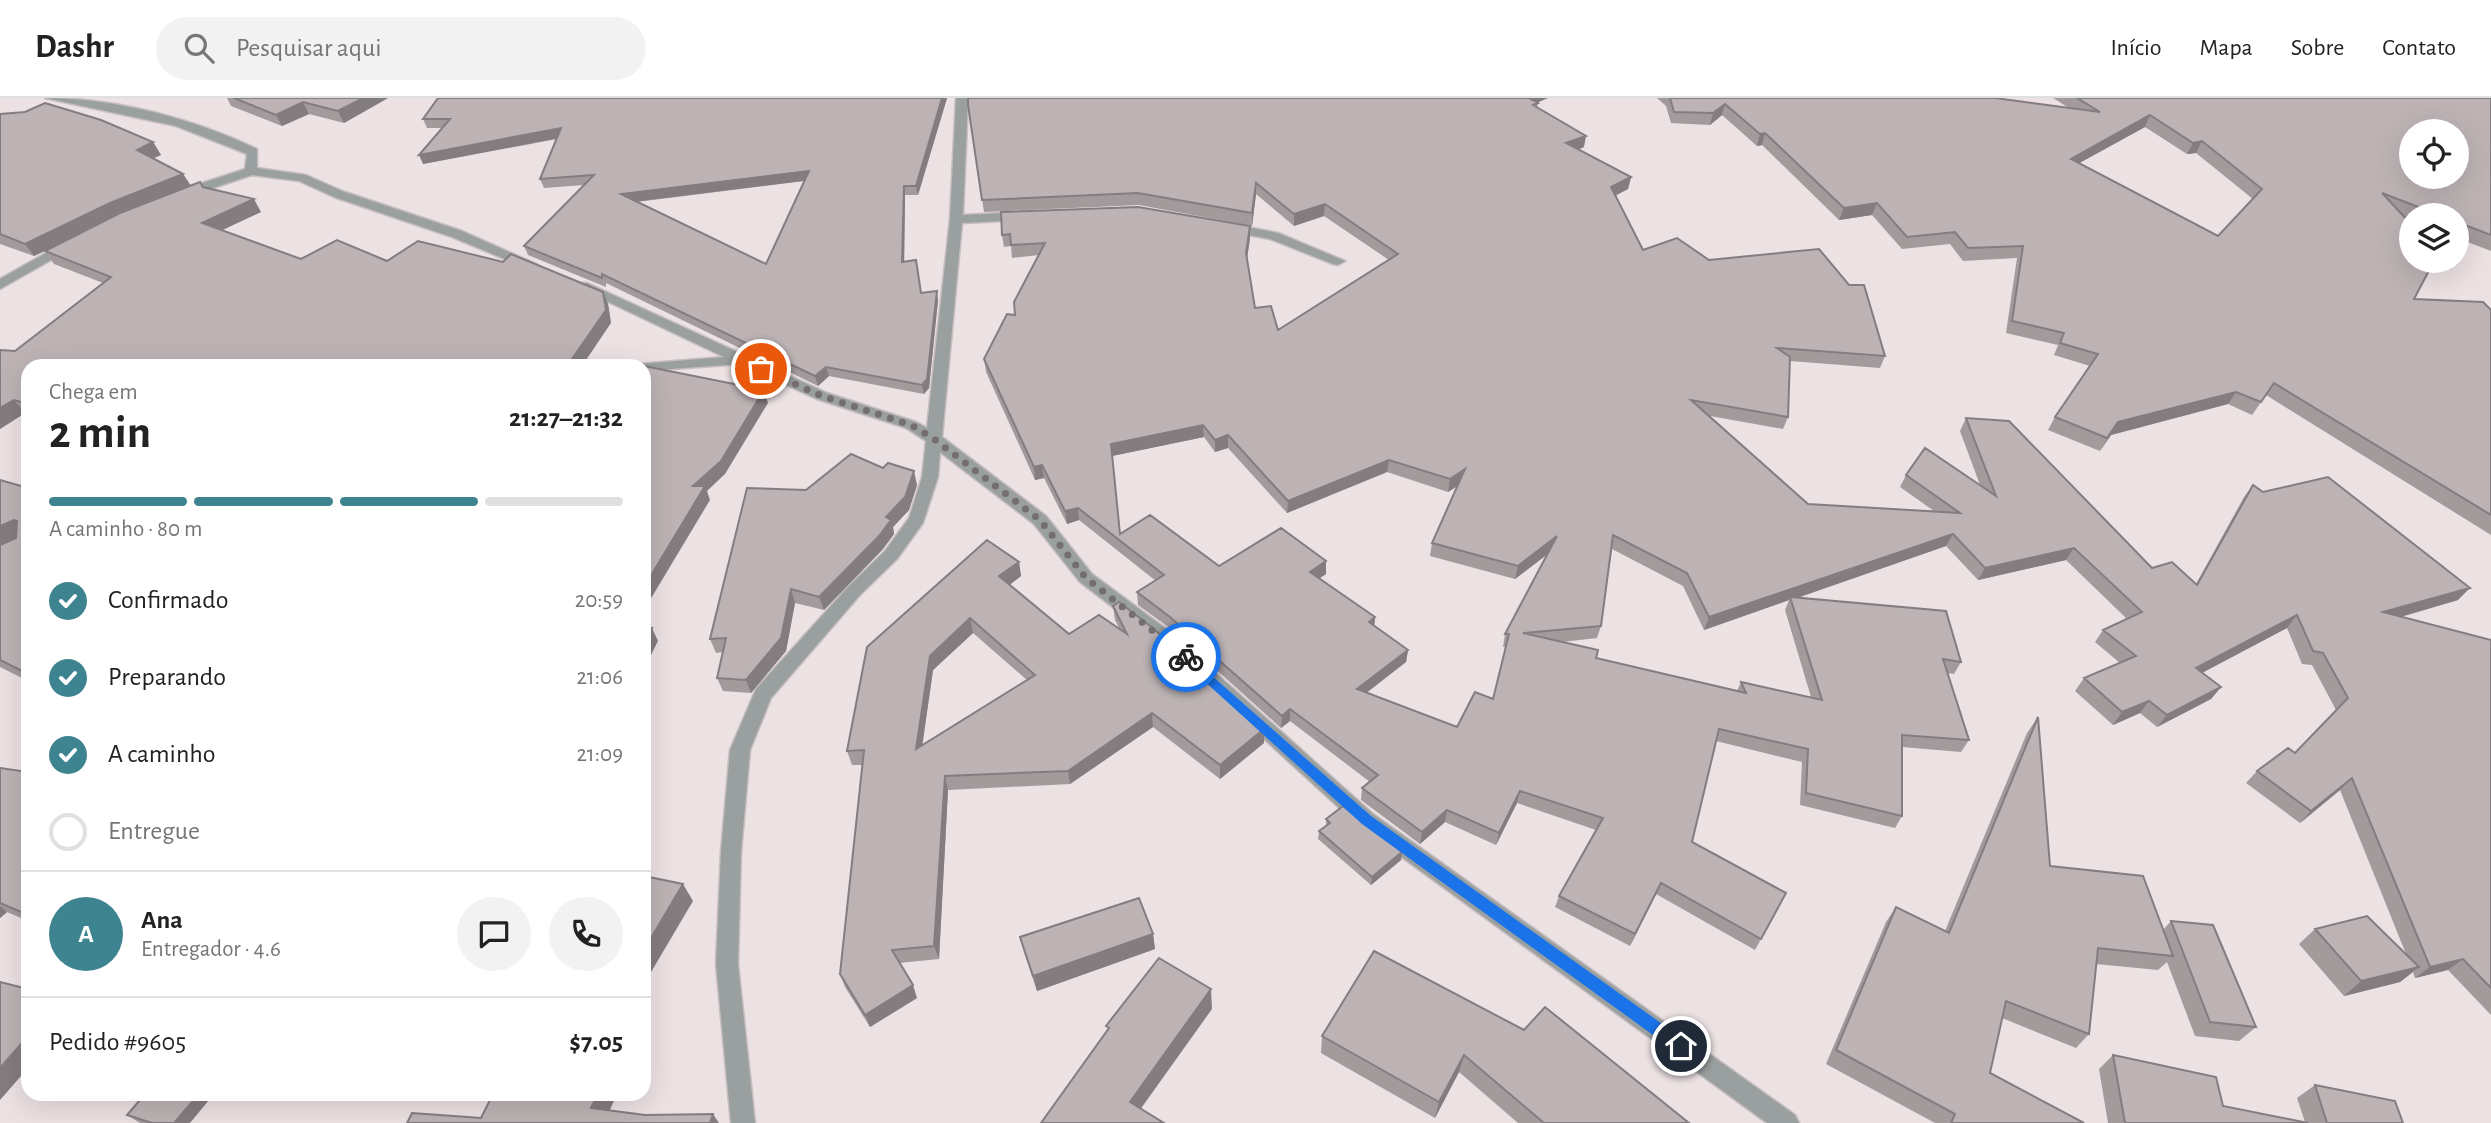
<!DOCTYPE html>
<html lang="pt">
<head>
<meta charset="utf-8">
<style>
	body { margin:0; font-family:"Alegreya Sans",sans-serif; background:#f2f2f2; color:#222; height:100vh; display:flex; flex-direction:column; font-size:26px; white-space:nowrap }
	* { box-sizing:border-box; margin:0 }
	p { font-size:23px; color:#767676 }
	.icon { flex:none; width:38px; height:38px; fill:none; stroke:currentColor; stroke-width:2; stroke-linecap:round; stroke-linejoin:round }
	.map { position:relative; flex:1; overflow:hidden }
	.details { position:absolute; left:21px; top:261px; width:630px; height:742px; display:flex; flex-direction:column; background:#fff; border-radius:21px; box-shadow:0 7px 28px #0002 }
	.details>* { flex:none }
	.tools { position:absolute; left:2399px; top:21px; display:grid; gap:14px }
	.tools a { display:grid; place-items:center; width:70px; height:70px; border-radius:50%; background:#fff; box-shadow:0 7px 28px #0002; font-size:35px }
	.pin { position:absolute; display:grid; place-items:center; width:60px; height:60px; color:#fff; margin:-30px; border:4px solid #fff; border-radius:50%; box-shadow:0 2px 7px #0007 }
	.courier { position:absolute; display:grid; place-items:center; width:70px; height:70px; margin:-35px; border:5px solid #1a73e8; border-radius:50%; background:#fff; color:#222; box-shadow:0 2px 9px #0007 }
	.overview em { font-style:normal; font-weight:700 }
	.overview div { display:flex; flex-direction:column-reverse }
	.overview { display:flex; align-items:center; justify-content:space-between; height:119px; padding:0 28px }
	h1 { font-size:46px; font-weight:700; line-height:52px }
	.bar { display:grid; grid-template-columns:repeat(4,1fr); gap:10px 7px; align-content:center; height:84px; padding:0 28px }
	.bar i { height:9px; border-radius:5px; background:#e0e0e0 }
	.bar .on { background:#3e8490 }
	.bar p { grid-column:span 4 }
	.line { display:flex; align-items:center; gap:18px; padding:0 28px; border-top:2px solid #e0e0e0 }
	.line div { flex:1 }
	.round { display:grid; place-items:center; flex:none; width:74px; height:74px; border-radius:37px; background:#f2f2f2 }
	ol { padding:0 28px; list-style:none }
	li { display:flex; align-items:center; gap:21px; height:77px }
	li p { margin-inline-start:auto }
	li .icon { padding:7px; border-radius:50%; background:#3e8490; color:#fff; stroke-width:4 }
	li:last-child { color:#767676 }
	li i { width:38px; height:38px; border:4px solid #e0e0e0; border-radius:50% }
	header { display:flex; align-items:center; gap:42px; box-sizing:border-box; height:98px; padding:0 35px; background:#fff; border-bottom:2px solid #e0e0e0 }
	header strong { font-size:33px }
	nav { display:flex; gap:38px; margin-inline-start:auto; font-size:24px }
	.search { width:490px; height:63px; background:#f2f2f2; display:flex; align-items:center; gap:18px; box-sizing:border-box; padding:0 24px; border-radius:38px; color:#767676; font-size:26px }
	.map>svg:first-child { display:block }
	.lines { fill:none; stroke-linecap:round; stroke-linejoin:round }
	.minor-casing { stroke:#c7bebf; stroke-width:3 }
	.minor { fill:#9a9fa0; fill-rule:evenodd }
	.wall { fill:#a39a9c; fill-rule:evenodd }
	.shaded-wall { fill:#847d7f }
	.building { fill:#bdb3b5; stroke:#847d7f; stroke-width:2; fill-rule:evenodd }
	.route { fill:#1a73e8 }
	.done { stroke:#746e6f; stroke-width:7; stroke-dasharray:0 12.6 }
</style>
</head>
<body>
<header>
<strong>Dashr</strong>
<div class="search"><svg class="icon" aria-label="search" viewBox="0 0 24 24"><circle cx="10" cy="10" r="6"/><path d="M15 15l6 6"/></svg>Pesquisar aqui</div>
<nav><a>Início</a><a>Mapa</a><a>Sobre</a><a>Contato</a></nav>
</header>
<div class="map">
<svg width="2491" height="1025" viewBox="0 0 2491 1025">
	<rect width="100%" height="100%" fill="#ece1e3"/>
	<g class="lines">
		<defs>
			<g id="minor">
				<path d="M45 0C116 0 194 21 257 51V70L306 77 342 93 462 133 538 167 531 171 526 170 452 139 334 99 299 83 252 77 186 99H178V93L245 71 247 56 176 28Z"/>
				<polygon points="956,0 968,0 963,117 1022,114 1028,118 1022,122 962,125 942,339 1046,418 1092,476 1169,533 1373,716 1795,1017 1799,1025 1767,1025 1359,728 1157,543 1080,484 1034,426 940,354 938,379 923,425 897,461 860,497 771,600 750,652 741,754 738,866 755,1025 731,1025 716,866 721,754 730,652 756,591 848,489 885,453 909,420 922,379 926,343 906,330 817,301 740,266 644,273 644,268 638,268 639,266 724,259 575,188 577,185 587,185 827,295 916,324 927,330 950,121"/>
				<polygon points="1227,125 1278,135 1345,163 1338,167 1333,166 1270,141 1222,132 1222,126"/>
				<polygon points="67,143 74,147 72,150 0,191 0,181"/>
			</g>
		</defs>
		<use href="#minor" class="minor-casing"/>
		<use href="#minor" class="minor"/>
	</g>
	<g class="wall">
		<polygon points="227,0 388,0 344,25 309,16 282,28 231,8"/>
		<path d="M947 0 918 97H905L904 164 918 171 921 195 938 202 929 290 924 296 829 278 818 288 606 185V189L528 157 524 148 584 87 544 90 540 81 557 41 423 66 442 30H427L423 21ZM804 83 766 166 637 104Z"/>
		<path d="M1657 0H1995L2069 10 2053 0H2491V153L2457 140V117H2412V122L2404 119 2414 201 2491 212V437L2266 297 2252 317 2228 306 2111 337 2100 353 2048 332 2055 319 2090 268 2054 257 2058 247 2006 235 2017 160 1963 163 1950 146 1902 151 1872 117 1839 122 1762 47 1757 48 1722 17 1710 27 1671 25 1666 8ZM2145 29 2187 56 2196 55 2253 101 2218 138 2079 65Z"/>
		<path d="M1538 5 1537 10 1584 49 1578 52 1631 79 1628 91 1615 98 1643 152 1709 162 1885 258 1880 270 1790 263 1788 319 1783 331 1710 318 1808 406 1934 413 1900 389 1906 377 1980 387 1960 333 1966 320 2152 470 2196 486 2244 399 2253 387 2263 394 2458 502 2401 519 2491 542V917L2448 872 2415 880 2413 874 2400 884 2344 898 2299 846 2315 831 2406 856 2340 692 2300 725 2246 685 2257 673 2295 655 2336 612 2312 567 2302 566 2287 530 2202 574 2221 589 2211 601 2157 629 2140 615 2113 627 2075 593 2084 580 2120 565 2095 544 2103 532 2127 521 2066 462 1978 482 1946 448 1797 500 1961 564 1954 576 1947 575 1969 642 1961 654 1902 649V718L1895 730 1800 707 1802 664 1716 643 1692 744 1786 795 1755 852 1656 796 1630 848 1555 809 1559 798 1596 732 1517 705 1496 747 1445 724 1420 746 1361 702 1362 690 1370 684 1290 623 1281 630 1171 531 1138 507 1137 494 1156 483 1079 422 1067 426 1044 380 1035 382 986 274 984 261 1015 217 1039 157 1012 160 1011 148 1004 149 1002 137 1001 114 1250 140 1247 161 1255 210 1278 232 1389 162 1324 118 1294 128 1256 96 1252 128 1139 107 984 114 968 7ZM1204 339 1215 354 1228 350 1287 415 1387 374 1448 394 1458 388 1432 445 1430 458 1515 481 1548 456 1505 536 1503 549H1506L1493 601 1457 629 1367 594 1406 564 1408 552 1374 528 1375 519 1319 480 1326 476V463L1219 468 1120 436 1112 358ZM1612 451 1683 488 1704 532 1789 502 1785 512 1811 599 1741 584 1737 593 1596 560 1562 544 1597 540 1601 528Z"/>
		<polygon points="0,16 153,44 161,57 153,60 183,76 191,88 203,89 261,114 221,132 301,161 387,163 603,194 608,206 611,225 28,268 28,316 25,315 0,331 15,253 103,185 54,166 45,153 34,158 0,146"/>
		<polygon points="0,382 28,390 28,583 0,569"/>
		<polygon points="917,387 909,412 893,429 894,436 883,451 824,512 795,505 786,553 751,595 723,593 717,580 723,554 716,555 710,541 806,392"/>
		<path d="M1019 464 1021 478 1009 487 1069 536 1119 530 1115 522 1113 508 1264 631V645L1220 681 1153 629 1070 686 948 692 939 861 899 865 917 900 870 929 845 889 840 876 862 667H852L847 653ZM973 535 1027 582 922 647 933 572Z"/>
		<polygon points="2038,619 2050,768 2163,832 2171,823 2256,929 2239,943 2195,938 2167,864 2158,872 2096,866 2089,936 2076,950 2002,920 1990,975 2084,1025 1935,1025 1826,966 1886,824 1896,809 1945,833 2027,635"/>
		<polygon points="0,670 28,674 28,823 7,814 0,820"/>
		<polygon points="1326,721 1402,754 1401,762 1371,787 1318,741 1319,733 1326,728"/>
		<polygon points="1153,836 1155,851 1037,893 1024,854 1020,839"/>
		<polygon points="1374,853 1689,1025 1518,1025 1459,974 1435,1020 1321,955 1322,938"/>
		<polygon points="2113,957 2223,1008 2305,1024 2297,1000 2315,987 2403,1025 2108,1025 2099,971"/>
		<polygon points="127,1017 190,1025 140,1025"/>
	</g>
	<g class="shaded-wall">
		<polygon points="363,0 388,0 344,25 338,13"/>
		<polygon points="942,0 947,0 918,97 916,88"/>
		<polygon points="1526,0 1548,0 1525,10"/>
		<polygon points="303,4 309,16 282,28 276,17"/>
		<polygon points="1725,6 1722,17 1710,27 1713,15"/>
		<polygon points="2150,17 2145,29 2065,73 2071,61"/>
		<polygon points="561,30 564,39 423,66 419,57"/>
		<polygon points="1765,35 1762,47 1757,48 1760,36"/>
		<polygon points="1586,38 1584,49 1564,57 1566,45"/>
		<polygon points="2202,43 2196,55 2187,56 2193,45"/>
		<polygon points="153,44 161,57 145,64 137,52"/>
		<polygon points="809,73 811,82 624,105 621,96"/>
		<polygon points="183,76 191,88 119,117 34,158 25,146 110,105"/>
		<polygon points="1631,79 1628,91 1608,101 1611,89"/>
		<polygon points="1256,85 1256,96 1252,128 1252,115"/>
		<polygon points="904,88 905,97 904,173 902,164"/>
		<polygon points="254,101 261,114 210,138 202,125"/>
		<polygon points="1877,105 1872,117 1839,122 1844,110"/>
		<polygon points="1325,106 1324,118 1294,128 1294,116"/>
		<polygon points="1250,128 1250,140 1246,167 1246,155"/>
		<polygon points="937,193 938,202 929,290 924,296 922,287"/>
		<polygon points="603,194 608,206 611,225 582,268 567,268"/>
		<polygon points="826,269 829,278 818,288 815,278"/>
		<polygon points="764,292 768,305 725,376 707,393 710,402 644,512 644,489 693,388"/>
		<polygon points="2236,294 2228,306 2111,337 2100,353 2118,324"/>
		<polygon points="14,302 25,315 0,331 0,310"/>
		<polygon points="1203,327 1204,339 1112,358 1111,346"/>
		<polygon points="1228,337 1228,350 1215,354 1215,342"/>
		<polygon points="1389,362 1387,374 1287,415 1288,403"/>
		<polygon points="1042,367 1044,380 1035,382 1034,369"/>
		<polygon points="1465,371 1463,384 1448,394 1450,381"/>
		<polygon points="914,373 917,387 909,412 893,429 894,436 883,451 824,512 819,499 886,419"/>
		<polygon points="1078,410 1079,422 1067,426 1065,413"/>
		<polygon points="14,422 27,437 0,449 0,428"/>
		<polygon points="1953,436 1946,448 1791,502 1790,499 1789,502 1704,532 1709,519"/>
		<polygon points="1557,438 1554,451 1515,481 1518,468"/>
		<polygon points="2074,450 2066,462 1978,482 1985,470"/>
		<polygon points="1326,463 1326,476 1310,487 1310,474"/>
		<polygon points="1019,464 1021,478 1002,493 999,478"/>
		<polygon points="2470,490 2458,502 2372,527 2383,514"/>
		<polygon points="791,491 795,505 786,553 751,595 746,582"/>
		<polygon points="2297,517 2287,530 2187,583 2196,570"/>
		<polygon points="1375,519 1374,531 1369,524"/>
		<polygon points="970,520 973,535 933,572 920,664 916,651 930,558"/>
		<polygon points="652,530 658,543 644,571 644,546"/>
		<polygon points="1408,552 1406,564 1356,603 1357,591"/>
		<polygon points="2221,589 2211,601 2157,629 2167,617"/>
		<polygon points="2149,603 2140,615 2113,627 2122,614"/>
		<polygon points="1290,611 1290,623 1281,630 1282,618"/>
		<polygon points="1152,615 1153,629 1070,686 1068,673"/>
		<polygon points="1264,631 1264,645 1220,681 1220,667"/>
		<polygon points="945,678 948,692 939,861 934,848"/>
		<polygon points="2352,680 2340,692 2300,725 2311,713"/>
		<polygon points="1520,693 1517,705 1496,747 1499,735"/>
		<polygon points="1447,712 1445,724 1420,746 1422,734"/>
		<polygon points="1402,754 1401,762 1371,787 1372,779"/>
		<polygon points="1661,785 1656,796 1630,848 1635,836"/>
		<polygon points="683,786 693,803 644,886 644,852"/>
		<polygon points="0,808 7,814 0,820"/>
		<polygon points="1153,836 1155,851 1037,893 1033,878"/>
		<polygon points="2463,861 2448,872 2415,880 2430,869"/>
		<polygon points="2419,869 2400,884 2344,898 2361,883"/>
		<polygon points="913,887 917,900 870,929 865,917"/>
		<polygon points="1211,891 1212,911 1132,1023 1130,1004"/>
		<polygon points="28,938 28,970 0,1002 0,970"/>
		<polygon points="1464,957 1459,974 1435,1020 1439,1004"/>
		<polygon points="199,996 214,996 190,1025 174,1025"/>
		<polygon points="598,996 617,996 604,1025 591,1010"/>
		<polygon points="713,1016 719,1025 710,1025"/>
	</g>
	<g class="building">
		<polygon points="234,0 363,0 338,13 303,4 276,17"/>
		<path d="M438 0H942L916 88H904L902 164 916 162 921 195 937 193 927 281 922 287 826 269 815 278 602 176V180L524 148 594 77 540 81 561 30 419 57 450 21H423ZM809 73 766 166 621 96Z"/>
		<path d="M968 0H1529L1538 5 1533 7 1586 38 1566 45 1631 79 1611 89 1643 152 1677 140 1709 162 1819 151 1849 187H1864L1885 258 1777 250 1790 259 1788 319 1691 302 1808 406 1960 415 1906 377 1925 350 1996 398 1966 320 2009 323 2152 470 2172 464 2197 487 2253 387 2263 394 2328 379 2470 490 2383 514 2491 542V890L2463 861 2430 869 2352 680 2311 713 2257 673 2288 650 2295 655 2348 600 2323 555 2313 553 2297 517 2196 570 2221 589 2167 617 2149 603 2122 614 2084 580 2136 558 2103 532 2142 514 2074 450 1985 470 1953 436 1709 519 1687 475 1613 437 1601 528 1523 535 1598 552 1596 560 1746 595 1741 584 1822 602 1790 499 1946 513 1961 564 1943 561 1969 642 1902 637V718L1806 695 1808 651 1719 631 1692 744 1786 795 1761 841 1661 785 1635 836 1559 798 1603 720 1520 693 1499 735 1447 712 1422 734 1362 690 1378 677 1290 611 1282 618 1170 519 1137 494 1164 477 1078 410 1065 413 1042 367 1034 369 984 261 1007 216 1015 217 1014 204 1045 145 1011 147 1010 136 1002 137 1001 114 1138 109 1250 128 1246 155 1255 210 1271 208 1278 232 1398 156 1325 106 1294 116 1256 85 1252 115 1138 95 982 102 968 7ZM1203 327 1215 342 1228 337 1288 403 1389 362 1450 381 1465 371 1432 445 1518 468 1557 438 1505 536H1509L1493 601 1475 594 1457 629 1357 591 1408 552 1369 524 1375 519 1310 474 1326 463 1281 430 1219 468 1150 417 1120 436 1111 346Z"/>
		<path d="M1670 0H1995L2100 14 2077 0H2491V137L2457 124V117H2439L2382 95 2412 127V163H2434L2414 201 2483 204 2491 212V417L2274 285 2261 304 2236 294 2118 324 2107 340 2055 319 2098 256 2060 245 2064 235 2012 223 2023 148 1968 150 1955 134 1907 139 1877 105 1844 110 1765 35 1760 36 1725 6 1713 15 1674 14ZM2150 17 2193 45 2202 43 2262 91 2218 138 2071 61ZM2412 33H2457V79H2412Z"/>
		<polygon points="45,5 101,22 153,44 137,52 183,76 110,105 25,146 0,136 0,16 25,14"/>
		<polygon points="200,84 203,89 254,101 202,125 301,161 337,142 387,163 418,143 503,164 511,156 603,194 606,212 567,268 28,268 28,306 14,302 0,310 0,252 15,253 111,179 45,153 120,115"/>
		<polygon points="633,266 642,268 624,268"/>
		<polygon points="644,268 764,292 721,363 693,388 705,388 644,489"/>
		<polygon points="851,356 883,370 888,365 914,373 905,399 886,419 891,422 879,438 819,499 791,491 781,540 746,582 717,580 726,540 710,541 747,390 806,392"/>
		<polygon points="0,382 28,390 28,576 0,562 0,447 16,440 17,423 14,422 0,428"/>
		<path d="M987 442 1019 464 999 478 1069 536 1099 517 1127 536 1113 508 1119 504 1154 531 1264 631 1220 667 1152 615 1068 673 945 678 934 848 892 852 913 887 865 917 840 876 864 652 847 653 867 549ZM970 520 1035 577 916 651 930 558Z"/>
		<polygon points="644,530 652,530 644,546"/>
		<polygon points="2038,619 2050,768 2143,778 2173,858 2098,850 2089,936 2006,903 1990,975 2084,1025 1951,1025 1955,1016 1836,952 1896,809 1949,835"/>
		<polygon points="28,624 28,632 23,627"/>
		<polygon points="0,670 28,674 28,817 0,805"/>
		<polygon points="1343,708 1402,754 1372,779 1319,733 1330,725 1326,721"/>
		<polygon points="644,778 683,786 644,852"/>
		<polygon points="1139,800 1153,836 1033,878 1020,839"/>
		<polygon points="2367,818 2419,869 2361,883 2315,831"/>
		<polygon points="2171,823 2213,827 2256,929 2210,924"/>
		<polygon points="1374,853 1524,932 1545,909 1689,1025 1544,1025 1464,957 1439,1004 1322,938"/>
		<polygon points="1159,860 1211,891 1130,1004 1164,1025 1041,1025 1109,930 1106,928"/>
		<polygon points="0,884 28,891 28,938 0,970"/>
		<polygon points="2113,957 2216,979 2223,1008 2308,1025 2125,1025"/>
		<polygon points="2315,987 2395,1003 2403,1025 2327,1025"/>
		<polygon points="145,996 199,996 174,1025 152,1025 127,1017"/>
		<polygon points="493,996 598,996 591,1010 645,1017 713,1016 710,1025 407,1025 412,1015 481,1020"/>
	</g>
	<polygon class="route" points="1186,555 1371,718 1686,943 1686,953 1675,953 1362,726 1181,562 1180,559"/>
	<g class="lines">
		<polyline class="done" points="761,271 822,298 911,327 934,341 1040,422 1086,480 1186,559"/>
	</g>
</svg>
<div class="tools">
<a><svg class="icon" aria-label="locate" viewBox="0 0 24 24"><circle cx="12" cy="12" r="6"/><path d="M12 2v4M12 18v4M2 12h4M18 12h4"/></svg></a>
<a><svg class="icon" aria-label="layers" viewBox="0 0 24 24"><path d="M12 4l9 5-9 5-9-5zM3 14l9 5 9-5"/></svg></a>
</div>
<div class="pin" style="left:761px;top:271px;background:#ea580c"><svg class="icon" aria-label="bag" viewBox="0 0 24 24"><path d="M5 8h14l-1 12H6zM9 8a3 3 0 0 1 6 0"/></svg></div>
<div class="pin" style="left:1681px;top:948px;background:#1f2937"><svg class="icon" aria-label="home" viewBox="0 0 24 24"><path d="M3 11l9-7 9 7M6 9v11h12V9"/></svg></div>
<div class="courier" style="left:1186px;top:559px"><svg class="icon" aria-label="bike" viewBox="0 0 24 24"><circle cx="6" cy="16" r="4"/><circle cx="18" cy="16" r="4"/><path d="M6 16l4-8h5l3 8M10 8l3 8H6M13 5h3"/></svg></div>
<section class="details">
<div class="overview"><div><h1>2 min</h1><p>Chega em</p></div><em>21:27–21:32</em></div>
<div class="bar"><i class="on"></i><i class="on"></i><i class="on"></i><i></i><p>A caminho · 80 m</p></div>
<ol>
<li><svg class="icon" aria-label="check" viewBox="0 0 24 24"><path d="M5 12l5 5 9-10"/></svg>Confirmado<p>20:59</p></li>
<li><svg class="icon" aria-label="check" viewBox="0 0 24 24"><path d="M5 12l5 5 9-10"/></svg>Preparando<p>21:06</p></li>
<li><svg class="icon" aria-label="check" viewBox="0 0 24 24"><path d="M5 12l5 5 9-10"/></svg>A caminho<p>21:09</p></li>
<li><i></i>Entregue</li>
</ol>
<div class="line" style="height:126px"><b class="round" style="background:#3e8490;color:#fff">A</b><div><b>Ana</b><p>Entregador · 4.6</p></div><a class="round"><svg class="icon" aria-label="chat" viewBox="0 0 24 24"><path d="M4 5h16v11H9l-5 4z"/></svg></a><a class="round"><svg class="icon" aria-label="phone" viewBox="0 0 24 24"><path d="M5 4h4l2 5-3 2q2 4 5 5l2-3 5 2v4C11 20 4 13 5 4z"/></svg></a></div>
<div class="line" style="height:91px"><div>Pedido #9605</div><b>$7.05</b></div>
</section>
</div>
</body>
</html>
